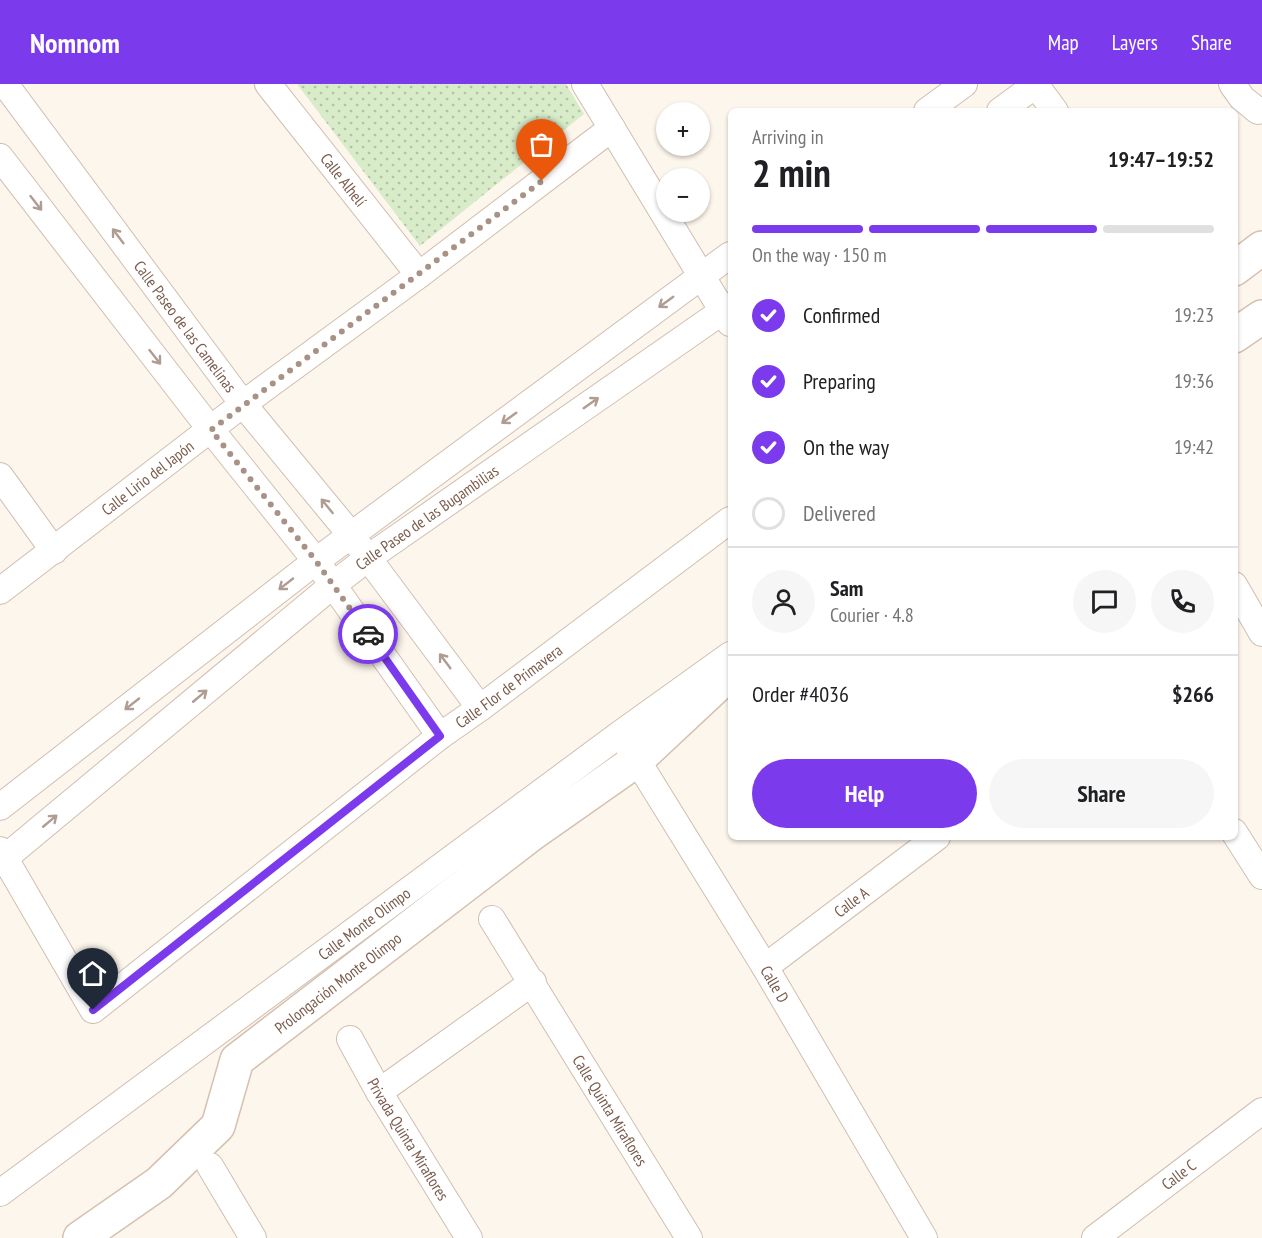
<!DOCTYPE html>
<html lang="en">
<head>
<meta charset="utf-8">
<style>
	body { margin:0; font-family:"PT Sans Narrow",sans-serif; background:#f6f6f6; color:#202124; height:100vh; display:flex; flex-direction:column; font-size:22px; white-space:nowrap }
	* { box-sizing:border-box; margin:0 }
	p { font-size:20px; color:#757577 }
	.icon { flex:none; width:33px; height:33px; fill:none; stroke:currentColor; stroke-width:2; stroke-linecap:round; stroke-linejoin:round }
	.map { position:relative; flex:1; overflow:hidden }
	.panel { position:absolute; left:728px; top:24px; width:510px; height:732px; display:flex; flex-direction:column; background:#fff; border-radius:9px; box-shadow:0 2px 4px #0004 }
	.panel>* { flex:none }
	.tools { position:absolute; left:656px; top:18px; display:grid; gap:12px }
	.tools a { display:grid; place-items:center; width:54px; height:54px; border-radius:50%; background:#fff; box-shadow:0 2px 4px #0004; font-size:30px }
	.pin { position:absolute; display:grid; place-items:center; width:51px; height:51px; color:#fff; margin:-62px -26px; border-radius:50% 50% 50% 0; rotate:-45deg; box-shadow:0 0 6px #0007 }
	.pin .icon { rotate:45deg }
	.courier { position:absolute; display:grid; place-items:center; width:60px; height:60px; margin:-30px; border:4px solid #7c3aed; border-radius:50%; background:#fff; color:#222; box-shadow:0 2px 8px #0007 }
	.headline em { font-style:normal; font-weight:700 }
	.headline div { display:flex; flex-direction:column-reverse }
	.headline { display:flex; align-items:center; justify-content:space-between; height:102px; padding:0 24px }
	h1 { font-size:39px; font-weight:700; line-height:45px }
	.bar { display:grid; grid-template-columns:repeat(4,1fr); gap:9px 6px; align-content:center; height:72px; padding:0 24px }
	.bar i { height:8px; border-radius:4px; background:#e0e0e0 }
	.bar .current { background:#7c3aed }
	.bar p { grid-column:span 4 }
	.line { display:flex; align-items:center; gap:15px; padding:0 24px; border-top:2px solid #e0e0e0 }
	.line div { flex:1 }
	.round { display:grid; place-items:center; flex:none; width:63px; height:63px; border-radius:32px; background:#f6f6f6 }
	ol { padding:0 24px; list-style:none }
	li { display:flex; align-items:center; gap:18px; height:66px }
	li p { margin-inline-start:auto }
	li .icon { padding:6px; border-radius:50%; background:#7c3aed; color:#fff; stroke-width:4 }
	li:last-child { color:#757577 }
	li i { width:33px; height:33px; border:3px solid #e0e0e0; border-radius:50% }
	.action { display:flex; gap:12px; margin-top:auto; padding:12px 24px }
	.action a { flex:1; height:69px; border-radius:36px; background:#7c3aed; color:#fff; font-size:24px; font-weight:700; line-height:69px; text-align:center }
	.action a+a { background:#f6f6f6; color:#202124 }
	header { display:flex; align-items:center; gap:36px; box-sizing:border-box; height:84px; padding:0 30px; background:#7c3aed; color:#fff }
	header strong { font-size:28px }
	nav { display:flex; gap:33px; margin-inline-start:auto; font-size:21px }
	.map>svg:first-child { display:block }
	.park { fill:url(#park-dots) }
	.lines { fill:none; stroke-linecap:round; stroke-linejoin:round }
	.street-casing { stroke:#d1beb0; stroke-width:28 }
	.secondary-casing { stroke:#d6c0b0; stroke-width:36 }
	.street { stroke:#fff; stroke-width:26 }
	.secondary { stroke:#fff; stroke-width:33 }
	.oneway { stroke:#af9d94 }
	.done { stroke:#a89285; stroke-width:6; stroke-dasharray:0 10.8 }
	.route { stroke:#7c3aed; stroke-width:8 }
	.labels { text-anchor:middle; stroke-width:6; stroke-linejoin:round; paint-order:stroke }
	.street-label { font-size:16px; fill:#7a5c4d; stroke:#fffaf3 }
</style>
</head>
<body>
<header>
<strong>Nomnom</strong>
<nav><a>Map</a><a>Layers</a><a>Share</a></nav>
</header>
<div class="map">
<svg width="1262" height="1154" viewBox="0 0 1262 1154">
	<defs>
		<pattern id="park-dots" width="8" height="8" patternUnits="userSpaceOnUse" patternTransform="scale(1.5)"><rect width="8" height="8" fill="#d8ecc9"/><path d="M2 2h.1M6 6h.1" fill="none" stroke="#b4c2a5" stroke-width="1.8" stroke-linecap="round"/></pattern>
	</defs>
	<rect width="100%" height="100%" fill="#fdf6ec"/>
	<polygon class="park" points="297,0 566,0 584,30 420,162"/>
	<g class="lines">
		<defs>
			<g id="street">
				<path id="s1" d="M5 0 243 320 351 451 480 624"/>
				<path id="s2" d="M268 0 419 191"/>
				<polyline points="585,0 730,239"/>
				<polyline points="1035,0 1055,27"/>
				<polyline points="1232,0 1242,14 1258,27 1262,26"/>
				<polyline points="927,27 964,0"/>
				<polyline points="1000,27 1037,0"/>
				<polyline points="0,73 211,346 316,477 440,652"/>
				<polyline points="0,392 54,467"/>
				<polyline points="1234,501 1262,549"/>
				<path id="s3" d="M0 507 243 320 419 191 612 44"/>
				<path id="s4" d="M627 660 765 883 924 1154"/>
				<polyline points="0,723 316,477 730,171"/>
				<polyline points="1234,748 1262,792"/>
				<path id="s5" d="M0 766 93 926 440 652 480 624 730 436"/>
				<path id="s6" d="M0 778 333 501 368 474 730 222"/>
				<path id="s7" d="M492 835 689 1154"/>
				<path id="s8" d="M765 883 937 753"/>
				<path id="s9" d="M350 955 379 1008 469 1154"/>
				<polyline points="379,1008 533,898"/>
				<polyline points="210,1082 253,1154"/>
				<path id="s10" d="M0 1109 620 650 730 571"/>
				<path id="s11" d="M1095 1154 1262 1027"/>
			</g>
			<g id="secondary">
				<polyline points="1234,185 1262,164"/>
				<polyline points="1234,252 1262,233"/>
				<path id="s12" d="M80 1154 159 1099 218 1042 237 976 533 749 637 676 730 589"/>
			</g>
		</defs>
		<use href="#street" class="street-casing"/>
		<use href="#secondary" class="secondary-casing"/>
		<use href="#street" class="street"/>
		<use href="#secondary" class="secondary"/>
	</g>
	<defs><path id="oneway-shaft" d="M-6 0H5M1.5-3L5.5 0L1.5 3" fill="none" stroke-width="1.6" stroke-linecap="round" stroke-linejoin="round" transform="scale(1.5)"/></defs>
	<g class="oneway">
		<use href="#oneway-shaft" transform="translate(36 119) rotate(52)"/>
		<use href="#oneway-shaft" transform="translate(118 152) rotate(-127)"/>
		<use href="#oneway-shaft" transform="translate(666 218) rotate(144)"/>
		<use href="#oneway-shaft" transform="translate(155 273) rotate(52)"/>
		<use href="#oneway-shaft" transform="translate(591 319) rotate(-35)"/>
		<use href="#oneway-shaft" transform="translate(509 334) rotate(144)"/>
		<use href="#oneway-shaft" transform="translate(327 422) rotate(-129)"/>
		<use href="#oneway-shaft" transform="translate(286 500) rotate(142)"/>
		<use href="#oneway-shaft" transform="translate(445 577) rotate(-127)"/>
		<use href="#oneway-shaft" transform="translate(200 612) rotate(-40)"/>
		<use href="#oneway-shaft" transform="translate(132 620) rotate(142)"/>
		<use href="#oneway-shaft" transform="translate(50 737) rotate(-40)"/>
	</g>
	<g class="lines">
		<polyline class="done" points="368,550 316,477 211,346 542,97"/>
		<polyline class="route" points="93,926 440,652 368,550"/>
	</g>
	<g class="labels">
		<g class="street-label">
			<text dy="6" stroke="none"><textPath href="#s2" startOffset="122">Calle Alhelí</textPath></text>
			<text dy="6" stroke="none"><textPath href="#s1" startOffset="302">Calle Paseo de las Camelinas</textPath></text>
			<text dy="6" stroke="none"><textPath href="#s3" startOffset="186">Calle Lirio del Japón</textPath></text>
			<text dy="6" stroke="none"><textPath href="#s6" startOffset="549">Calle Paseo de las Bugambilias</textPath></text>
			<text dy="6" stroke="none"><textPath href="#s5" startOffset="712">Calle Flor de Primavera</textPath></text>
			<text dy="6" stroke="none"><textPath href="#s8" startOffset="108">Calle A</textPath></text>
			<text dy="6" stroke="none"><textPath href="#s10" startOffset="453">Calle Monte Olimpo</textPath></text>
			<text dy="6" stroke="none"><textPath href="#s12" startOffset="374">Prolongación Monte Olimpo</textPath></text>
			<text dy="6" stroke="none"><textPath href="#s4" startOffset="282">Calle D</textPath></text>
			<text dy="6" stroke="none"><textPath href="#s7" startOffset="225">Calle Quinta Miraflores</textPath></text>
			<text dy="6" stroke="none"><textPath href="#s9" startOffset="116">Privada Quinta Miraflores</textPath></text>
			<text dy="6" stroke="none"><textPath href="#s11" startOffset="105">Calle C</textPath></text>
		</g>
	</g>
</svg>
<div class="tools">
<a>+</a>
<a>−</a>
</div>
<div class="pin" style="left:542px;top:97px;background:#ea580c"><svg class="icon" aria-label="bag" viewBox="0 0 24 24"><path d="M5 8h14l-1 12H6zM9 8a3 3 0 0 1 6 0"/></svg></div>
<div class="pin" style="left:93px;top:926px;background:#1f2937"><svg class="icon" aria-label="home" viewBox="0 0 24 24"><path d="M3 11l9-7 9 7M6 9v11h12V9"/></svg></div>
<div class="courier" style="left:368px;top:550px"><svg class="icon" aria-label="car" viewBox="0 0 24 24"><path d="M5 17H2v-5l4-1 3-4h7l3 4 3 1v5h-3M9 17h6M6 11h13"/><circle cx="7" cy="17" r="2"/><circle cx="17" cy="17" r="2"/></svg></div>
<section class="panel">
<div class="headline"><div><h1>2 min</h1><p>Arriving in</p></div><em>19:47–19:52</em></div>
<div class="bar"><i class="current"></i><i class="current"></i><i class="current"></i><i></i><p>On the way · 150 m</p></div>
<ol>
<li><svg class="icon" aria-label="check" viewBox="0 0 24 24"><path d="M5 12l5 5 9-10"/></svg>Confirmed<p>19:23</p></li>
<li><svg class="icon" aria-label="check" viewBox="0 0 24 24"><path d="M5 12l5 5 9-10"/></svg>Preparing<p>19:36</p></li>
<li><svg class="icon" aria-label="check" viewBox="0 0 24 24"><path d="M5 12l5 5 9-10"/></svg>On the way<p>19:42</p></li>
<li><i></i>Delivered</li>
</ol>
<div class="line" style="height:108px"><a class="round"><svg class="icon" aria-label="person" viewBox="0 0 24 24"><circle cx="12" cy="8" r="4"/><path d="M4 21q1-7 8-7t8 7"/></svg></a><div><b>Sam</b><p>Courier · 4.8</p></div><a class="round"><svg class="icon" aria-label="chat" viewBox="0 0 24 24"><path d="M4 5h16v11H9l-5 4z"/></svg></a><a class="round"><svg class="icon" aria-label="phone" viewBox="0 0 24 24"><path d="M5 4h4l2 5-3 2q2 4 5 5l2-3 5 2v4C11 20 4 13 5 4z"/></svg></a></div>
<div class="line" style="height:78px"><div>Order #4036</div><b>$266</b></div>
<div class="action"><a>Help</a><a>Share</a></div>
</section>
</div>
</body>
</html>
